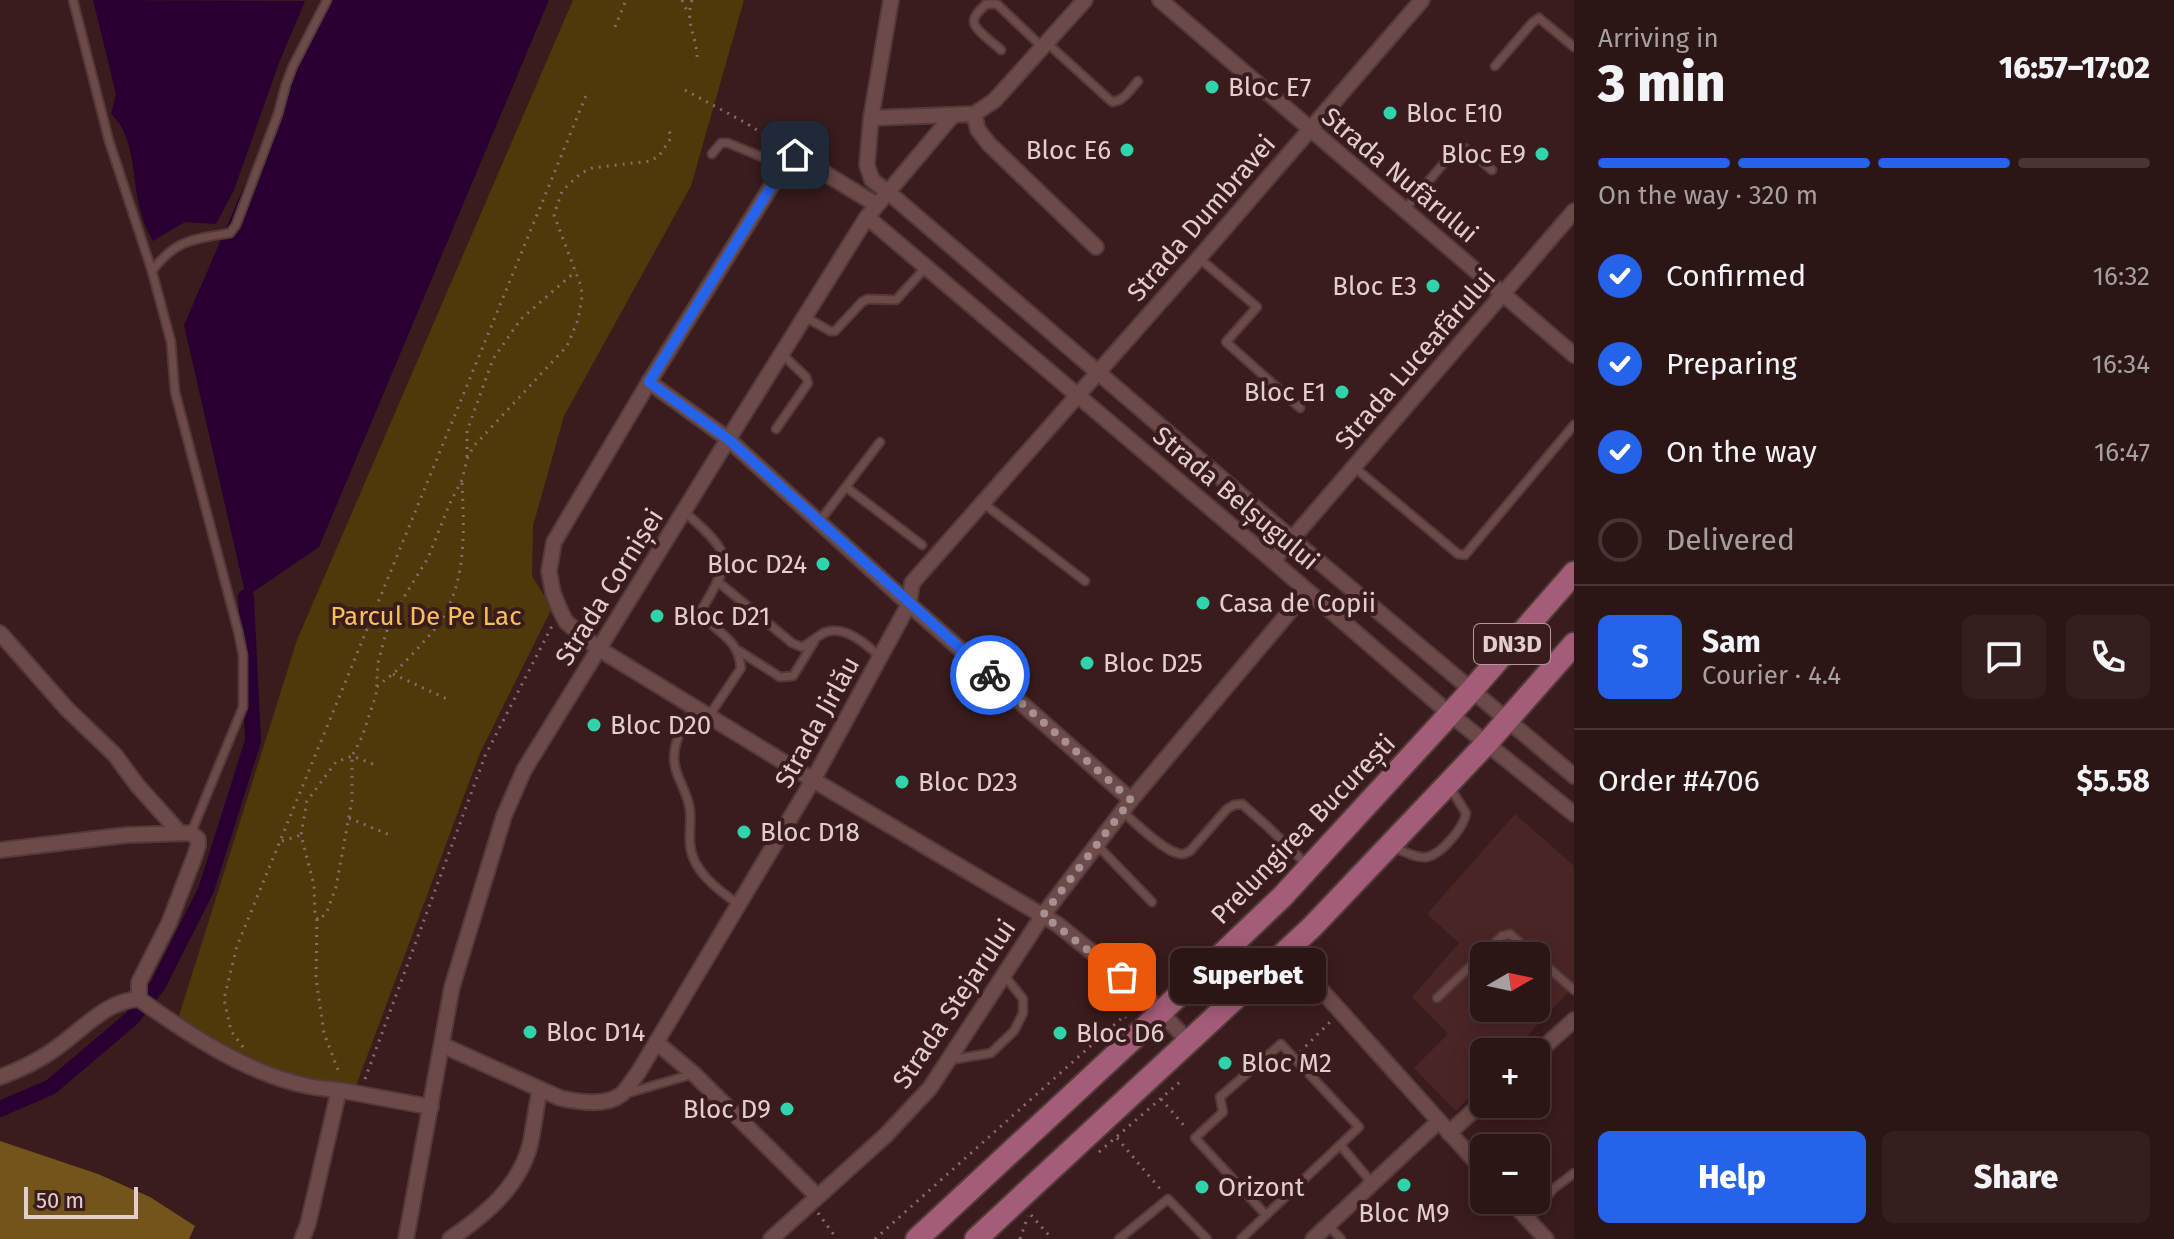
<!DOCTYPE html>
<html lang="en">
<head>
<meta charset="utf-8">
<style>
	body { margin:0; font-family:"Fira Sans",sans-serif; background:#341e1e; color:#f1f3f6; height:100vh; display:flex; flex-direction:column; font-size:30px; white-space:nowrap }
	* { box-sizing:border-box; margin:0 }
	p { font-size:26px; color:#a69fa0 }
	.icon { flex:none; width:44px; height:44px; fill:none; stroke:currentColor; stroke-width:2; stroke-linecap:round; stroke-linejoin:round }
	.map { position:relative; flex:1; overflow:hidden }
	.details { display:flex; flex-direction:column; background:#2c1515; width:600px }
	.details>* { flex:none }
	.needle { width:52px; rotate:81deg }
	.buttons { position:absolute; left:1470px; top:942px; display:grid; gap:16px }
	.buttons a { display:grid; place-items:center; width:80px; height:80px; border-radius:12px; background:#2c1515; box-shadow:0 4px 20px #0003,0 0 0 2px #483434; font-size:40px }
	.scale { position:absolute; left:24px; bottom:20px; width:114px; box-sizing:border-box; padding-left:8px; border:4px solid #e3cece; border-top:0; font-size:22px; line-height:28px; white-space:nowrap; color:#e3cece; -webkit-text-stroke:6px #3a1c1c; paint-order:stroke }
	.pin { position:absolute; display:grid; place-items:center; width:68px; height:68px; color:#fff; margin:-34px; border-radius:16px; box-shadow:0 4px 12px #0006 }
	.courier { position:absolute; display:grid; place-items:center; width:80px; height:80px; margin:-40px; border:6px solid #2563eb; border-radius:50%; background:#fff; color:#222; box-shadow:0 2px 10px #0007 }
	.bubble { position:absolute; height:56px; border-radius:12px; background:#2c1515; box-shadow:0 4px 20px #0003,0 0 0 2px #483434; font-size:26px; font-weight:800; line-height:56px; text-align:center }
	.overview em { font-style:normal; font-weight:800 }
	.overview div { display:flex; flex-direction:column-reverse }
	.overview { display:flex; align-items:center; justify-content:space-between; height:136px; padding:0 24px }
	h1 { font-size:52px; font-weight:800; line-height:60px }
	.bar { display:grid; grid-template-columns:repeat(4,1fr); gap:12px 8px; align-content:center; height:96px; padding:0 24px }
	.bar i { height:10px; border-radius:6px; background:#483434 }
	.bar .on { background:#2563eb }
	.bar p { grid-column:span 4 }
	.line { display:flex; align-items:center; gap:20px; padding:0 24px; border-top:2px solid #483434 }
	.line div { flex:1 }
	.round { display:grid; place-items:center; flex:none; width:84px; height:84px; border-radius:12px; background:#341e1e }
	ol { padding:0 24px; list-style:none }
	li { display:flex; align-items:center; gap:24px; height:88px }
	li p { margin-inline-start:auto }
	li .icon { padding:8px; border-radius:50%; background:#2563eb; color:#fff; stroke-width:4 }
	li:last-child { color:#a69fa0 }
	li i { width:44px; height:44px; border:4px solid #483434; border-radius:50% }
	.primary-button { display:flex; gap:16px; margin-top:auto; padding:16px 24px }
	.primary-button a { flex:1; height:92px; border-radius:12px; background:#2563eb; color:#fff; font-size:32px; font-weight:800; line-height:92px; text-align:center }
	.primary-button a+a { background:#341e1e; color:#f1f3f6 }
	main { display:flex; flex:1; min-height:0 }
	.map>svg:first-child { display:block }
	.built { fill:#4a2526; fill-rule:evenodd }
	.green { fill:#4f3809 }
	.forest { fill:#73551c }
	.water { fill:#290032 }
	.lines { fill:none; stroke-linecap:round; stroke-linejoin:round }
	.canal { stroke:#290032; stroke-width:16 }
	.service-casing { stroke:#52393a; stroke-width:11 }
	.minor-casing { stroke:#52393a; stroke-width:18 }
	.primary-casing { stroke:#52393a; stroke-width:26 }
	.path { stroke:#876d6d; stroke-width:3; stroke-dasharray:2 6; stroke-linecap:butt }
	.service { stroke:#6c4a49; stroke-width:7 }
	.minor { stroke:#6c4a49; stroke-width:14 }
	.primary { stroke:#a45d79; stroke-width:22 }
	.done { stroke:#a89090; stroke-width:8; stroke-dasharray:0 14.4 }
	.route { stroke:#2563eb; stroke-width:10 }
	.poi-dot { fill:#30d4aa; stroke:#3a1c1c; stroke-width:3 }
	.labels { text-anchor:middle; stroke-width:8; stroke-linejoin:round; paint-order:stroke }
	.shield { fill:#3a1c1c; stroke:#b09999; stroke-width:2 }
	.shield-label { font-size:24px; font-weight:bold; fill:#e3cece }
	.poi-label { font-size:26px; fill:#e3cece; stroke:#3a1c1c; text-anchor:start }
	.street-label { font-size:26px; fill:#e3cece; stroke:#3a1c1c }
	.park-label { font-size:26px; fill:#f7c05b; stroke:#3a1c1c }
</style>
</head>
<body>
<main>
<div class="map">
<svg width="1574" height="1239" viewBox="0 0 1574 1239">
	<rect width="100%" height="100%" fill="#3a1c1c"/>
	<path class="built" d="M1515 814 1574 866V986L1512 1052H1484V1082L1456 1111 1414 1068 1448 1034 1412 997 1459 943 1427 914ZM1484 956H1536V1008H1484Z"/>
	<path class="green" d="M573 0H744L691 186 564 416 533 526 532 576 552 608 480 753 356 1086C340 1085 322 1085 307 1081 261 1070 218 1044 178 1019L297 640Z"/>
	<polygon class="forest" points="0,1141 98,1174 150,1197 195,1226 189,1239 0,1239"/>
	<g class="water">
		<path d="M93 0 305 1 279 63 234 190 216 224 185 222 153 241C146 229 142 218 139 205 132 176 135 136 111 114L116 94Z"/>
		<polygon points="325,0 549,0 319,547 246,597 184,325"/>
	</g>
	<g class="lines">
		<polyline class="canal" points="0,1109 51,1087 132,1018 158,985 206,890 253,741 246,597"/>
		<defs>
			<g id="service">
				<polyline points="73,0 109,141 152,271 171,342 175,392 238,631 243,655 243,707 191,833"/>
				<path d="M1047 43 1112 102C1124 101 1130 90 1138 81"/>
				<path d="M1001 50C995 44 973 29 974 21 974 14 982 9 986 4H997L1042 47"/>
				<polyline points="1495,66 1532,23 1539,18 1574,47"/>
				<polyline points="712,154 721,143 728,143 784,166"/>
				<polyline points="1404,210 1455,150 1462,147 1467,149 1492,170"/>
				<polyline points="1199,258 1257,307 1226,342 1300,408"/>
				<path d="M152 271C175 240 193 239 230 233L236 225 278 114 286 84 293 66 327 0"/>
				<polyline points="805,317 830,331 835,331 862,302 868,299 896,300 926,267"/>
				<polyline points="776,429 808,383 806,377 782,354"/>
				<polyline points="1354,467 1458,554 1465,555 1574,425"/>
				<polyline points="846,487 922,545"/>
				<polyline points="983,503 1085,581"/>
				<path d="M684 511C696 523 728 547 724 565 721 579 708 598 701 611 717 637 737 634 741 668L709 716"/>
				<polyline points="819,522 880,442"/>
				<path d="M717 581 792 643 802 647C810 643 818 635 826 632 846 626 866 644 879 656"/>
				<polyline points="739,651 780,677 793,676 814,642"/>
				<path d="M694 707C681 730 667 750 678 776 682 786 687 795 689 805 692 817 689 830 690 843 691 870 718 890 738 904"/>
				<path d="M1123 812C1134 822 1163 850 1177 853 1183 855 1184 854 1190 851L1227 809 1234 805 1242 804 1267 826 1306 864"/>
				<polyline points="1097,845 1152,902"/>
				<path d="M1394 848C1404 851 1417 859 1427 857 1442 854 1464 827 1466 813L1449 786"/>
				<polyline points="1437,998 1502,936 1510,934 1574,990"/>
				<polyline points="950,1060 991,1053 1014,1031 1023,1013 1023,999 1004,975"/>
				<polyline points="628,1093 693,1074"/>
				<polyline points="1341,1146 1372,1183"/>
				<polyline points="1528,1220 1553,1189 1574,1173"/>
				<polyline points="1328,1225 1341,1239"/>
				<polyline points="1119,1239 1168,1199 1207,1239"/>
				<polyline points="1241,1239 1359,1127 1281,1044 1220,1097 1223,1112 1195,1138 1266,1215"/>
			</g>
			<g id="minor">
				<polyline points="891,0 871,118 867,165 872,180 888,192 1292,539 1574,776"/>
				<polyline points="1160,0 1574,355"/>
				<polyline points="974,114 978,130 989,144 1096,247"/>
				<polyline points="871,118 974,114 994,101 1085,0"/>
				<polyline points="877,205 795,155 784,166 649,382 554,542 549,571 553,593 560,610 566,622 599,649 813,780 1057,924 1144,994 1189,1042"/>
				<polyline points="867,217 1273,561 1450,714 1574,814"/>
				<polyline points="649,382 728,439 909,604 1131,800"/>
				<polyline points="1273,561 1574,211"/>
				<polyline points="0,633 67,709 115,755 137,785 180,833"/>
				<polyline points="0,850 127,835 191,833 198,839 198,846 194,858 169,923 139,982 139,999"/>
				<polyline points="1287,952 1484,1171"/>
				<polyline points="656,1042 694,1074 817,1196"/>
				<path d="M442 1045 560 1098C578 1102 606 1107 622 1094 628 1088 633 1079 638 1073L813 780 909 604 912 583 1199 258 1422 0"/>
				<polyline points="1536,1054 1574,1020"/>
				<path d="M0 1077C19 1070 36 1062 52 1051 79 1033 106 1000 139 999 188 1034 248 1074 308 1086 318 1088 329 1089 339 1090"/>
				<polyline points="1449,1133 1484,1101"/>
				<polyline points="1510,1200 1546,1239"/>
				<polyline points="302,1239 308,1224 339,1090 431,1107"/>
				<polyline points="406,1239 452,987 504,816 524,770 719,454 867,217 953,115"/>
				<path d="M450 1239C485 1215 519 1187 530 1145 534 1127 536 1107 540 1089"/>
				<polyline points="771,1239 886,1135 930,1088 1043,915 1131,800 1307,591"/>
				<polyline points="1313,1239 1439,1121"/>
			</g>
			<g id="primary">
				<polyline points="917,1239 1139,1033 1282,897 1471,691 1574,573"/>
				<polyline points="976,1239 1312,927 1486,744 1574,644"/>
			</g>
		</defs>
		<use href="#service" class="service-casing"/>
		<use href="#minor" class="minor-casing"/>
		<use href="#primary" class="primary-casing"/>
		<g class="path">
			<polyline points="682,0 687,11"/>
			<path d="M692 0C684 25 699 39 697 63"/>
			<polyline points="615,27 626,0"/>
			<polyline points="685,90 746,123 782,146"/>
			<polyline points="467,457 467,431 493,359 521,319 576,271"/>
			<polyline points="393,674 447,699"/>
			<path d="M377 687C383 681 390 677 396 671 409 658 422 644 434 630 468 587 464 533 462 481"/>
			<polyline points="373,764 352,756 336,762 307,801 306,806 301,835 314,885 315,917 319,920 327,912 336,887 352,800 352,756 362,737 376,695 378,663 384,640 391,618 428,558 449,505 462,480 467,459 473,447 567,346 578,320 582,297 581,286 554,215 562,191 581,173 592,168 650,161 659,156 671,138 669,129"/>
			<polyline points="349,818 392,836"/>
			<polyline points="282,841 301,835"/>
			<polyline points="317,919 316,978 324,1033 340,1075"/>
			<polyline points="243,1047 231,1031 224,999 237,946 587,93"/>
			<polyline points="1300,1052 1331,1021"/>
			<polyline points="365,1079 485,756 553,624"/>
			<polyline points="1161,1099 1187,1129"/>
			<polyline points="1117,1138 1161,1190"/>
			<polyline points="1099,1152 1181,1081 1179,1078"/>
			<polyline points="818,1213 837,1239"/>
			<polyline points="1031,1215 1052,1239"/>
			<polyline points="875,1239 1124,1016 1126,1018"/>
			<polyline points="1020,1239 1028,1216"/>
		</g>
		<use href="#service" class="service"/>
		<use href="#minor" class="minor"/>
		<use href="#primary" class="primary"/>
	</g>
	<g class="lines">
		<polyline class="done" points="990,675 1131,800 1043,915 1122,977"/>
		<polyline class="route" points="795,155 784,166 649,382 728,439 990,675"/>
	</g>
	<g class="poi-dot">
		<circle cx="1212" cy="87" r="8"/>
		<circle cx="1390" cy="113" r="8"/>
		<circle cx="1127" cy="150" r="8"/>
		<circle cx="1542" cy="154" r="8"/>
		<circle cx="1433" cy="286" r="8"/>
		<circle cx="1342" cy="392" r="8"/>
		<circle cx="823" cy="564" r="8"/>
		<circle cx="1203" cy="603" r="8"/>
		<circle cx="657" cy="616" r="8"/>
		<circle cx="1087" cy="663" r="8"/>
		<circle cx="594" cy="725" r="8"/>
		<circle cx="902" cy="782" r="8"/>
		<circle cx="744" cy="832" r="8"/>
		<circle cx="530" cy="1032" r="8"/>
		<circle cx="1060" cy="1033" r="8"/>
		<circle cx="1225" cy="1063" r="8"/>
		<circle cx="787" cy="1109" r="8"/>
		<circle cx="1404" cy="1185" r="8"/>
		<circle cx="1202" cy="1187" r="8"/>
	</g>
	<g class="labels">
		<rect class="shield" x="1474" y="624" width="76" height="40" rx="6"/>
		<g class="shield-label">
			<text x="1512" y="652">DN3D</text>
		</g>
		<g class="poi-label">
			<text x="1228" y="96">Bloc E7</text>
			<text x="1406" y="122">Bloc E10</text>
			<text x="1111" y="159" text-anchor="end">Bloc E6</text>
			<text x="1526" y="163" text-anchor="end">Bloc E9</text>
			<text x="1417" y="295" text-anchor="end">Bloc E3</text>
			<text x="1326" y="401" text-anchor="end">Bloc E1</text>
			<text x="807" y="573" text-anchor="end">Bloc D24</text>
			<text x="1219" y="612">Casa de Copii</text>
			<text x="673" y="625">Bloc D21</text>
			<text x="1103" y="672">Bloc D25</text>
			<text x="610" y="734">Bloc D20</text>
			<text x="918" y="791">Bloc D23</text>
			<text x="760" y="841">Bloc D18</text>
			<text x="546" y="1041">Bloc D14</text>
			<text x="1076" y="1042">Bloc D6</text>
			<text x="1241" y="1072">Bloc M2</text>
			<text x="771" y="1118" text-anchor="end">Bloc D9</text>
			<text x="1218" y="1196">Orizont</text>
			<text x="1404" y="1222" text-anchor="middle">Bloc M9</text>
		</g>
		<g class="street-label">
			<text transform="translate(1400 175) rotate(40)" y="9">Strada Nufărului</text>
			<text transform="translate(1201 218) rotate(-49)" y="9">Strada Dumbravei</text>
			<text transform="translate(1415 359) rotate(-49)" y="9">Strada Luceafărului</text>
			<text transform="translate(1236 498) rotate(40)" y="9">Strada Belșugului</text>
			<text transform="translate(609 587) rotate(-58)" y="9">Strada Cornișei</text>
			<text transform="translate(817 722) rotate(-61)" y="9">Strada Jirlău</text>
			<text transform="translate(1303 829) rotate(-46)" y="9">Prelungirea București</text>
			<text transform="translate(954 1004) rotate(-56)" y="9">Strada Stejarului</text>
		</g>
		<g class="park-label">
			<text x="426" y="625">Parcul De Pe Lac</text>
		</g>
	</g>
</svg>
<div class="buttons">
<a><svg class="needle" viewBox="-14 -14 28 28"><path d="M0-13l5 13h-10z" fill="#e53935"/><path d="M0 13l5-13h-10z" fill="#a69fa0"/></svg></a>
<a>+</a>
<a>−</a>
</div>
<div class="scale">50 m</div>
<div class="pin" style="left:1122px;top:977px;background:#ea580c"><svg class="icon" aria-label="bag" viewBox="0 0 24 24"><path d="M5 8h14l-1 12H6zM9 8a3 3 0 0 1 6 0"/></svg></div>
<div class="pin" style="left:795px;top:155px;background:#1f2937"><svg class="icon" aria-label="home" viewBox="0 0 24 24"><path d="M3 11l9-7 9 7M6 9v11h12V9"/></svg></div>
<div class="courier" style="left:990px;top:675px"><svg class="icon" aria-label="bike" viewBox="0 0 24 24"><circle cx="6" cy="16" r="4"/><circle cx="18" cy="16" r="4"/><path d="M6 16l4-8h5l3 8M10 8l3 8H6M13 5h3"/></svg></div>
<div class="bubble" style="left:1170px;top:948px;width:156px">Superbet</div>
</div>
<section class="details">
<div class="overview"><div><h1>3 min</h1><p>Arriving in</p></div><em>16:57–17:02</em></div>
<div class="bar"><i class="on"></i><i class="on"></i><i class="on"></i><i></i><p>On the way · 320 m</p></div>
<ol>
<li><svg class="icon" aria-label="check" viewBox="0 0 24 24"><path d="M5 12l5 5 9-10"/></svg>Confirmed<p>16:32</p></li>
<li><svg class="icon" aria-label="check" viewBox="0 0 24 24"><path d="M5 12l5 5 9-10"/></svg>Preparing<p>16:34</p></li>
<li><svg class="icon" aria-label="check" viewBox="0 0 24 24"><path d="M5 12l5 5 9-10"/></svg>On the way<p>16:47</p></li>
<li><i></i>Delivered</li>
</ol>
<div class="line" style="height:144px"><b class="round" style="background:#2563eb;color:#fff">S</b><div><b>Sam</b><p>Courier · 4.4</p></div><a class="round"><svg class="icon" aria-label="chat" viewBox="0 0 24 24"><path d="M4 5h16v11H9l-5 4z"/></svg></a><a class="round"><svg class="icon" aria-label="phone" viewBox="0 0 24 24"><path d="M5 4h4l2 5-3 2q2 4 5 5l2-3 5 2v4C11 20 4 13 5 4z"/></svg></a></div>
<div class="line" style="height:104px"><div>Order #4706</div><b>$5.58</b></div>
<div class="primary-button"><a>Help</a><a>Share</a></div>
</section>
</main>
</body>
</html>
